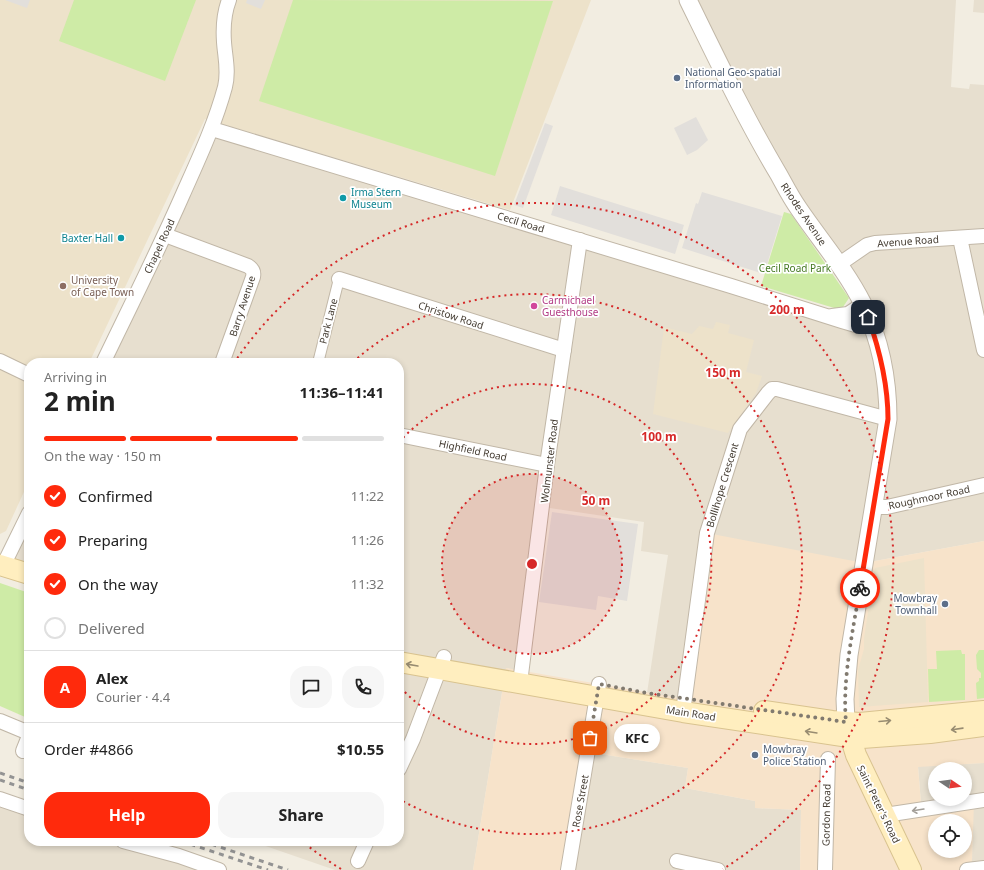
<!DOCTYPE html>
<html lang="en">
<head>
<meta charset="utf-8">
<style>
	body { margin:0; font-family:"Noto Sans",sans-serif; background:#f6f6f6; color:#222; height:100vh; display:flex; flex-direction:column; font-size:15px; white-space:nowrap }
	* { box-sizing:border-box; margin:0 }
	p { font-size:13px; color:#767676 }
	.icon { flex:none; width:22px; height:22px; fill:none; stroke:currentColor; stroke-width:2; stroke-linecap:round; stroke-linejoin:round }
	.map { position:relative; flex:1; overflow:hidden }
	.drawer { position:absolute; left:24px; top:358px; width:380px; height:488px; display:flex; flex-direction:column; background:#fff; border-radius:16px; box-shadow:0 2px 6px #0003 }
	.drawer>* { flex:none }
	.needle { width:26px; rotate:103deg }
	.fabs { position:absolute; left:928px; top:762px; display:grid; gap:8px }
	.fabs a { display:grid; place-items:center; width:44px; height:44px; border-radius:50%; background:#fff; box-shadow:0 2px 6px #0003; font-size:20px }
	.pin { position:absolute; display:grid; place-items:center; width:34px; height:34px; color:#fff; margin:-17px; border-radius:8px; box-shadow:0 2px 6px #0006 }
	.courier { position:absolute; display:grid; place-items:center; width:40px; height:40px; margin:-20px; border:3px solid #ff2a0c; border-radius:50%; background:#fff; color:#222; box-shadow:0 1px 5px #0007 }
	.bubble { position:absolute; height:28px; border-radius:14px; background:#fff; box-shadow:0 2px 6px #0003; font-size:13px; font-weight:700; line-height:28px; text-align:center }
	.overview em { font-style:normal; font-weight:700 }
	.overview div { display:flex; flex-direction:column-reverse }
	.overview { display:flex; align-items:center; justify-content:space-between; height:68px; padding:0 20px }
	h1 { font-size:26px; font-weight:700; line-height:30px }
	.bar { display:grid; grid-template-columns:repeat(4,1fr); gap:6px 4px; align-content:center; height:48px; padding:0 20px }
	.bar i { height:5px; border-radius:3px; background:#e0e0e0 }
	.bar .current { background:#ff2a0c }
	.bar p { grid-column:span 4 }
	.line { display:flex; align-items:center; gap:10px; padding:0 20px; border-top:1px solid #e0e0e0 }
	.line div { flex:1 }
	.round { display:grid; place-items:center; flex:none; width:42px; height:42px; border-radius:16px; background:#f6f6f6 }
	ol { padding:0 20px; list-style:none }
	li { display:flex; align-items:center; gap:12px; height:44px }
	li p { margin-inline-start:auto }
	li .icon { padding:4px; border-radius:50%; background:#ff2a0c; color:#fff; stroke-width:4 }
	li:last-child { color:#767676 }
	li i { width:22px; height:22px; border:2px solid #e0e0e0; border-radius:50% }
	.action { display:flex; gap:8px; margin-top:auto; padding:8px 20px }
	.action a { flex:1; height:46px; border-radius:16px; background:#ff2a0c; color:#fff; font-size:16px; font-weight:700; line-height:46px; text-align:center }
	.action a+a { background:#f6f6f6; color:#222 }
	.map>svg:first-child { display:block }
	.residential { fill:#e7dfcf; fill-rule:evenodd }
	.commercial { fill:#f7e3ca; fill-rule:evenodd }
	.education { fill:#ede2ca }
	.green { fill:#ceeba6 }
	.parking { fill:#e2dfdb }
	.lines { fill:none; stroke-linecap:round; stroke-linejoin:round }
	.pedestrian-casing { stroke:#c1b7a7; stroke-width:12 }
	.minor-casing { stroke:#c1b7a7; stroke-width:16 }
	.tertiary-casing { stroke:#c1b7a7; stroke-width:19 }
	.secondary-casing { stroke:#d9c38f; stroke-width:22 }
	.pedestrian { stroke:#fff; stroke-width:10 }
	.minor { stroke:#fff; stroke-width:14 }
	.tertiary { stroke:#fff; stroke-width:17 }
	.secondary { stroke:#ffeebf; stroke-width:20 }
	.rail { stroke:#939393; stroke-width:3; stroke-dasharray:5 5; stroke-linecap:butt }
	.oneway { stroke:#988c71 }
	.oneway2 { stroke:#a29e98 }
	.done { stroke:#817a6f; stroke-width:4; stroke-dasharray:0 7.2 }
	.route { stroke:#ff2a0c; stroke-width:5 }
	.ring { fill:none; stroke:#d62828; stroke-width:2; stroke-dasharray:2 4 }
	.service-dot { fill:#5c6f8a; stroke:#fff; stroke-width:1.5 }
	.culture-dot { fill:#0f9aa8; stroke:#fff; stroke-width:1.5 }
	.education-dot { fill:#8d6e63; stroke:#fff; stroke-width:1.5 }
	.hotel-dot { fill:#d1479c; stroke:#fff; stroke-width:1.5 }
	.labels { text-anchor:middle; stroke-width:3.5; stroke-linejoin:round; paint-order:stroke }
	.service-label { font-size:10px; fill:#4e5e75; stroke:#fff; text-anchor:start }
	.culture-label { font-size:10px; fill:#0d838f; stroke:#fff; text-anchor:start }
	.street-label { font-size:10px; fill:#443c32; stroke:#fff }
	.park-label { font-size:10px; fill:#457922; stroke:#fff }
	.education-label { font-size:10px; fill:#785e54; stroke:#fff; text-anchor:start }
	.hotel-label { font-size:10px; fill:#b23c85; stroke:#fff; text-anchor:start }
	.centre { fill:#d62828; stroke:#fff; stroke-width:2 }
	.ring-label { font-size:12px; text-anchor:middle; font-weight:bold; fill:#d62828; stroke:#fff; stroke-width:3.5; stroke-linejoin:round; paint-order:stroke }
</style>
</head>
<body>
<div class="map">
<svg width="984" height="870" viewBox="0 0 984 870">
	<rect width="100%" height="100%" fill="#f2ede1"/>
	<g class="residential">
		<polygon points="688,0 956,0 951,87 969,89 970,84 984,85 984,541 864,563 685,699 647,693 668,555 641,551 644,522 543,507 522,671 506,668 473,870 335,870 251,841 399,841 399,363 103,363 212,129 870,324 838,265"/>
		<polygon points="974,0 984,0 984,13 973,12"/>
		<polygon points="29,513 29,574 3,566"/>
		<polygon points="588,752 688,768 685,788 755,801 755,808 801,810 800,870 568,870"/>
		<path d="M984 763V870H969L972 860 973 802 921 803 918 766ZM935 769H965V799H935Z"/>
		<polygon points="0,799 29,809 29,841 123,841 219,870 0,870"/>
	</g>
	<path class="commercial" d="M707 533 864 563 984 541V763L918 767 921 803 974 802 972 860 970 870H800L801 810 755 808V801L685 788 688 768 588 752 568 870H473L506 668 685 699ZM935 821H965V851H935Z"/>
	<g class="education">
		<polygon points="0,0 591,0 510,210 205,119 89,363 29,363 29,481 6,531 0,534"/>
		<polygon points="716,322 730,325 728,333 754,340 746,372 762,376 756,393 728,433 653,414 664,327 692,334 699,326 713,329"/>
		<polygon points="924,558 928,702 859,707 858,670 864,649 864,638 875,568"/>
	</g>
	<g class="green">
		<polygon points="74,0 196,0 165,81 59,41"/>
		<polygon points="293,0 553,1 495,176 259,101"/>
		<polygon points="784,212 791,214 849,298 841,310 761,286"/>
		<polygon points="0,583 29,593 29,716 25,717 0,706"/>
		<polygon points="961,650 962,654 965,654 965,700 929,702 928,669 937,669 936,651"/>
		<polygon points="979,650 984,650 984,698 977,699 976,683 979,681 979,678 981,678 981,673 977,669 976,655"/>
	</g>
	<g class="parking">
		<polygon points="5,0 30,0 27,8"/>
		<polygon points="247,0 265,0 261,9 246,3"/>
		<polygon points="696,117 708,140 697,150 687,155 674,128"/>
		<polygon points="545,123 553,126 523,208 514,205"/>
		<polygon points="560,186 684,225 675,254 551,215"/>
		<polygon points="702,192 782,216 764,274 682,248 696,203 698,204"/>
		<polygon points="552,512 638,524 627,601 598,596 596,610 539,602"/>
	</g>
	<g class="lines">
		<defs>
			<polyline id="pedestrian" points="318,363 339,279"/>
			<g id="minor">
				<polyline points="212,129 731,286 842,321 859,326 871,324"/>
				<path d="M165 235 248 266C253 269 254 272 253 277L222 363"/>
				<polyline points="960,238 984,350"/>
				<polyline points="838,265 867,245 875,243 984,236"/>
				<polyline points="339,279 564,350"/>
				<polyline points="832,316 848,314 863,304"/>
				<polyline points="0,361 29,375"/>
				<path d="M103 363C130 307 158 251 183 194 199 158 215 124 225 87 229 71 225 57 224 42 223 28 224 13 229 0"/>
				<polyline points="399,435 547,465"/>
				<polyline points="874,507 887,507 984,485"/>
				<polyline points="3,566 29,513"/>
				<polyline points="520,683 547,465 580,240"/>
				<polyline points="683,712 707,533 740,429 768,393 772,389 777,389 888,419"/>
				<polyline points="0,721 29,733"/>
				<polyline points="23,751 29,736"/>
				<polyline points="399,769 413,739 444,657"/>
				<polyline points="0,799 29,809"/>
				<polyline points="885,815 984,800"/>
				<polyline points="123,841 179,856 219,870"/>
				<polyline points="358,861 367,841"/>
				<polyline points="677,861 718,870"/>
				<polyline points="568,870 599,684"/>
				<polyline points="825,870 828,759"/>
				<polyline points="967,870 984,868"/>
			</g>
			<path id="tertiary" d="M688 0C717 59 745 118 779 175 785 186 791 198 799 209 820 240 846 270 863 304 880 339 888 380 888 419L849 655 845 699 846 722"/>
			<g id="secondary">
				<polyline points="0,565 29,574"/>
				<polyline points="399,662 683,712 849,737 862,738 930,733 984,726"/>
				<polyline points="764,711 832,721 860,723 984,711"/>
				<polyline points="847,726 856,755 911,870"/>
			</g>
		</defs>
		<use href="#pedestrian" class="pedestrian-casing"/>
		<use href="#minor" class="minor-casing"/>
		<use href="#tertiary" class="tertiary-casing"/>
		<use href="#secondary" class="secondary-casing"/>
		<use href="#pedestrian" class="pedestrian"/>
		<use href="#minor" class="minor"/>
		<use href="#tertiary" class="tertiary"/>
		<use href="#secondary" class="secondary"/>
		<g class="rail">
			<polyline points="0,773 29,783"/>
			<polyline points="0,780 29,790"/>
			<polyline points="181,841 268,870"/>
			<polyline points="202,841 288,870"/>
		</g>
	</g>
	<defs><path id="oneway-shaft" d="M-6 0H5M1.5-3L5.5 0L1.5 3" fill="none" stroke-width="1.6" stroke-linecap="round" stroke-linejoin="round"/></defs>
	<g class="oneway">
		<use href="#oneway-shaft" transform="translate(412 665) rotate(-170)"/>
		<use href="#oneway-shaft" transform="translate(885 721) rotate(-5)"/>
		<use href="#oneway-shaft" transform="translate(957 729) rotate(172)"/>
		<use href="#oneway-shaft" transform="translate(811 732) rotate(-171)"/>
	</g>
	<use class="oneway2" href="#oneway-shaft" transform="translate(918 810) rotate(171)"/>
	<g class="lines">
		<path class="done" d="M590 738 599 684 647 693 846 722C842 680 853 630 860 588"/>
		<path class="route" d="M860 588 888 419C888 383 880 351 868 317"/>
	</g>
	<circle cx="532" cy="564" r="90" fill="#d62828" fill-opacity=".12"/>
	<g class="ring">
		<circle cx="532" cy="564" r="90"/>
		<path d="M399 442A180 180 0 1 1 399 686"/>
		<path d="M353 362A270 270 0 1 1 399 799"/>
		<path d="M341 869A360 360 0 0 1 303 842M234 363A360 360 0 1 1 723 869"/>
	</g>
	<g class="service-dot">
		<circle cx="677" cy="78" r="4"/>
		<circle cx="945" cy="604" r="4"/>
		<circle cx="755" cy="755" r="4"/>
	</g>
	<g class="culture-dot">
		<circle cx="343" cy="198" r="4"/>
		<circle cx="121" cy="238" r="4"/>
	</g>
	<circle class="education-dot" cx="63" cy="286" r="4"/>
	<circle class="hotel-dot" cx="534" cy="306" r="4"/>
	<g class="labels">
		<g class="service-label">
			<text x="685" y="76">National Geo-spatial<tspan x="685" dy="12">Information</tspan></text>
			<text x="937" y="602" text-anchor="end">Mowbray<tspan x="937" dy="12">Townhall</tspan></text>
			<text x="763" y="753">Mowbray<tspan x="763" dy="12">Police Station</tspan></text>
		</g>
		<g class="culture-label">
			<text x="351" y="196">Irma Stern<tspan x="351" dy="12">Museum</tspan></text>
			<text x="113" y="242" text-anchor="end">Baxter Hall</text>
		</g>
		<g class="street-label">
			<text transform="translate(804 214) rotate(56)" y="4">Rhodes Avenue</text>
			<text transform="translate(521 222) rotate(17)" y="4">Cecil Road</text>
			<text transform="translate(908 241) rotate(-4)" y="4">Avenue Road</text>
			<text transform="translate(159 246) rotate(-65)" y="4">Chapel Road</text>
			<text transform="translate(242 306) rotate(-72)" y="4">Barry Avenue</text>
			<text transform="translate(451 315) rotate(18)" y="4">Christow Road</text>
			<text transform="translate(328 321) rotate(-76)" y="4">Park Lane</text>
			<text transform="translate(473 450) rotate(12)" y="4">Highfield Road</text>
			<text transform="translate(549 461) rotate(-83)" y="4">Wolmunster Road</text>
			<text transform="translate(722 485) rotate(-73)" y="4">Bollihope Crescent</text>
			<text transform="translate(929 497) rotate(-12)" y="4">Roughmoor Road</text>
			<text transform="translate(691 713) rotate(9)" y="4">Main Road</text>
			<text transform="translate(580 801) rotate(-80)" y="4">Rose Street</text>
			<text transform="translate(879 804) rotate(64)" y="4">Saint Peter's Road</text>
			<text transform="translate(826 815) rotate(-89)" y="4">Gordon Road</text>
		</g>
		<g class="park-label">
			<text x="795" y="272">Cecil Road Park</text>
		</g>
		<g class="education-label">
			<text x="71" y="284">University<tspan x="71" dy="12">of Cape Town</tspan></text>
		</g>
		<g class="hotel-label">
			<text x="542" y="304">Carmichael<tspan x="542" dy="12">Guesthouse</tspan></text>
		</g>
	</g>
	<circle cx="532" cy="564" r="6" class="centre"/>
	<g class="ring-label">
		<text x="787" y="314">200 m</text>
		<text x="723" y="377">150 m</text>
		<text x="659" y="441">100 m</text>
		<text x="596" y="505">50 m</text>
	</g>
</svg>
<div class="fabs">
<a><svg class="needle" viewBox="-14 -14 28 28"><path d="M0-13l5 13h-10z" fill="#e53935"/><path d="M0 13l5-13h-10z" fill="#767676"/></svg></a>
<a><svg class="icon" aria-label="locate" viewBox="0 0 24 24"><circle cx="12" cy="12" r="6"/><path d="M12 2v4M12 18v4M2 12h4M18 12h4"/></svg></a>
</div>
<div class="pin" style="left:590px;top:738px;background:#ea580c"><svg class="icon" aria-label="bag" viewBox="0 0 24 24"><path d="M5 8h14l-1 12H6zM9 8a3 3 0 0 1 6 0"/></svg></div>
<div class="pin" style="left:868px;top:317px;background:#1f2937"><svg class="icon" aria-label="home" viewBox="0 0 24 24"><path d="M3 11l9-7 9 7M6 9v11h12V9"/></svg></div>
<div class="courier" style="left:860px;top:588px"><svg class="icon" aria-label="bike" viewBox="0 0 24 24"><circle cx="6" cy="16" r="4"/><circle cx="18" cy="16" r="4"/><path d="M6 16l4-8h5l3 8M10 8l3 8H6M13 5h3"/></svg></div>
<div class="bubble" style="left:614px;top:724px;width:46px">KFC</div>
<section class="drawer">
<div class="overview"><div><h1>2 min</h1><p>Arriving in</p></div><em>11:36–11:41</em></div>
<div class="bar"><i class="current"></i><i class="current"></i><i class="current"></i><i></i><p>On the way · 150 m</p></div>
<ol>
<li><svg class="icon" aria-label="check" viewBox="0 0 24 24"><path d="M5 12l5 5 9-10"/></svg>Confirmed<p>11:22</p></li>
<li><svg class="icon" aria-label="check" viewBox="0 0 24 24"><path d="M5 12l5 5 9-10"/></svg>Preparing<p>11:26</p></li>
<li><svg class="icon" aria-label="check" viewBox="0 0 24 24"><path d="M5 12l5 5 9-10"/></svg>On the way<p>11:32</p></li>
<li><i></i>Delivered</li>
</ol>
<div class="line" style="height:72px"><b class="round" style="background:#ff2a0c;color:#fff">A</b><div><b>Alex</b><p>Courier · 4.4</p></div><a class="round"><svg class="icon" aria-label="chat" viewBox="0 0 24 24"><path d="M4 5h16v11H9l-5 4z"/></svg></a><a class="round"><svg class="icon" aria-label="phone" viewBox="0 0 24 24"><path d="M5 4h4l2 5-3 2q2 4 5 5l2-3 5 2v4C11 20 4 13 5 4z"/></svg></a></div>
<div class="line" style="height:52px"><div>Order #4866</div><b>$10.55</b></div>
<div class="action"><a>Help</a><a>Share</a></div>
</section>
</div>
</body>
</html>
